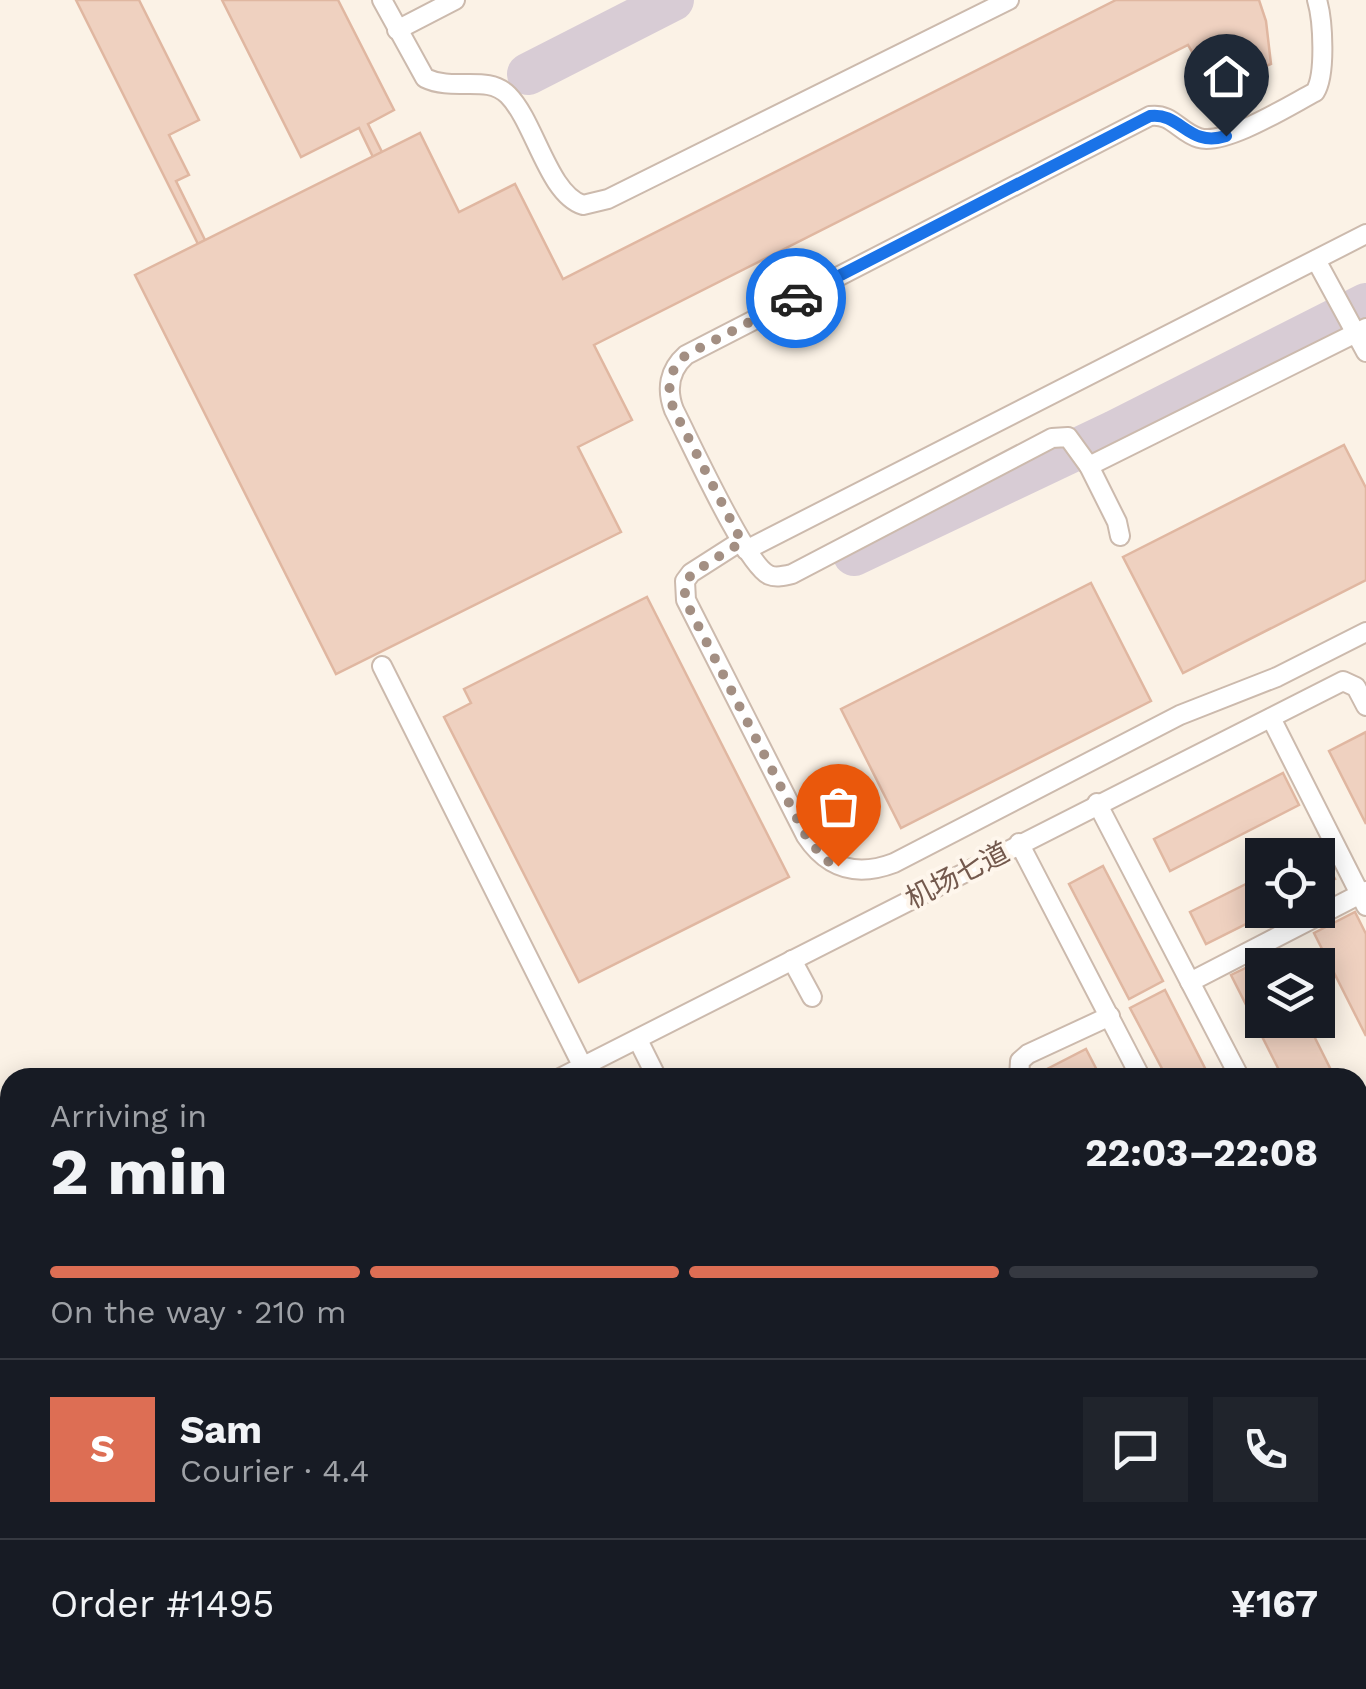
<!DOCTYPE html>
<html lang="en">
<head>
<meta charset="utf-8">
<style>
	body { margin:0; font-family:"Work Sans","Noto Sans SC",sans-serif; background:#20242c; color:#f1f3f6; height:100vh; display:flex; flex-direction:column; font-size:38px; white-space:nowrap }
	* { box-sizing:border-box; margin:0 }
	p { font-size:32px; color:#9ea1a6 }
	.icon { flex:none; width:55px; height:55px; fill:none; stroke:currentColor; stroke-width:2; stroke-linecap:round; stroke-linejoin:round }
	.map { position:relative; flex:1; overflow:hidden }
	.side { position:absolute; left:0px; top:1068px; width:1368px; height:622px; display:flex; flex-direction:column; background:#171b24; border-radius:30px 30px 0 0; box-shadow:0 5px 25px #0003 }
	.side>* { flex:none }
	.tools { position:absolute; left:1245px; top:838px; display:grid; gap:20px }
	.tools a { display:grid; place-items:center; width:90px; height:90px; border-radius:0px; background:#171b24; box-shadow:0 5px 25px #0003; font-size:50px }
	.pin { position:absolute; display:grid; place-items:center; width:85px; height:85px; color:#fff; margin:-102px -42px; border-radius:50% 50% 50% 0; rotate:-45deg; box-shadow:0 0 10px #0007 }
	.pin .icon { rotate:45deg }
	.courier { position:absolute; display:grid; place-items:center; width:100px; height:100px; margin:-50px; border:8px solid #1a73e8; border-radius:50%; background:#fff; color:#222; box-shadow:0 2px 12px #0007 }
	.summary em { font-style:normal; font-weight:700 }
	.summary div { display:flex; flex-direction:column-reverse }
	.summary { display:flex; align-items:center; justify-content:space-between; height:170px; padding:0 50px }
	h1 { font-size:65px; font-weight:700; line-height:75px }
	.bar { display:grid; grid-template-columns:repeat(4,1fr); gap:15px 10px; align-content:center; height:120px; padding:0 50px }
	.bar i { height:12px; border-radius:8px; background:#363941 }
	.bar .current { background:#dd6e54 }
	.bar p { grid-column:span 4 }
	.line { display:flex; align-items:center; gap:25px; padding:0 50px; border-top:2px solid #363941 }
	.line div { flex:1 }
	.round { display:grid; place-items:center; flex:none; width:105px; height:105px; border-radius:0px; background:#20242c }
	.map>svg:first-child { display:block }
	.commercial { fill:#fae3db }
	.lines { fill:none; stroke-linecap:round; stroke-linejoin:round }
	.taxiway { stroke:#d8ccd5; stroke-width:42 }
	.building { fill:#efd1c0; stroke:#e0b7a1; stroke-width:2.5 }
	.minor-casing { stroke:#ccbaad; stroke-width:22 }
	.major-casing { stroke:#d8d1cd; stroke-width:28 }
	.minor { stroke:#fff; stroke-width:18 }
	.major { stroke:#f5d4a3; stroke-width:22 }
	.done { stroke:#a38f83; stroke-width:10; stroke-dasharray:0 18 }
	.route { stroke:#1a73e8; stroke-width:12 }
	.labels { text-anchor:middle; stroke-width:8; stroke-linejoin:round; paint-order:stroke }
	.street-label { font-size:28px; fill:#73594d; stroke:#fef6ec }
</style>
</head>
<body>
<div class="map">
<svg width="1366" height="1689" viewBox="0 0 1366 1689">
	<rect width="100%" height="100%" fill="#fbf2e6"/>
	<g class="commercial">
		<polygon points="1366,1131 1366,1590 1358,1595 1358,1135"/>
		<polygon points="560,1680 1201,1680 1185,1689 565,1689"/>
	</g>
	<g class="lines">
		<g class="taxiway">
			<polyline points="528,74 673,0"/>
			<polyline points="854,555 1115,431 1366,304"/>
		</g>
	</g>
	<g class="building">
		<polygon points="76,0 139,0 199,120 169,135 189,175 176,181 205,240 198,244"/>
		<polygon points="222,0 338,0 394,110 368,124 382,152 373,157 359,128 301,157"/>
		<polygon points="1116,0 1259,0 1266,21 1271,64 1212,87 1188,45 594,345 632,420 578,447 621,532 336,674 135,275 420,133 459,212 515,184 563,279"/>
		<polygon points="1344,445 1366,488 1366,580 1183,673 1123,557"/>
		<polygon points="1091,583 1151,701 901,828 841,709"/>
		<polygon points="647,597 789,877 579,982 444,717 471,703 464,689"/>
		<polygon points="1366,732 1366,824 1329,751"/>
		<polygon points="1283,773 1299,805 1170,871 1154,839"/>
		<polygon points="1319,847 1335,879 1318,888 1318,855 1303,855"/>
		<polygon points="1103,866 1163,981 1129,999 1069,884"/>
		<polygon points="1262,876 1262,910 1274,910 1206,944 1190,912"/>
		<polygon points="1355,912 1366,934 1366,1036 1314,933"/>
		<polygon points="1272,955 1278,965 1262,965 1262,1020 1306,1020 1335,1078 1283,1078 1231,975"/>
		<polygon points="1165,990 1210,1078 1167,1078 1130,1008"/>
		<polygon points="1086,1049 1101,1078 1051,1078 1047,1069"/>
		<polygon points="1358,1214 1366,1230 1366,1283 1358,1287"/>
		<polygon points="1366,1350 1366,1416 1358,1399 1358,1354"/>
		<polygon points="573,1680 776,1680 778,1685 787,1680 804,1680 811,1689 592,1689 589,1683 577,1689"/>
		<polygon points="1002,1680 1096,1680 1101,1689 985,1689"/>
	</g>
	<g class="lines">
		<defs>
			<g id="minor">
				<path d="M382 0 425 78C454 92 487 74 508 95 535 122 548 194 583 205L608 199 1009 0"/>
				<path d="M1317 0C1323 20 1326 75 1315 92 1290 105 1225 146 1199 138 1179 132 1172 113 1150 116L686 355C669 370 666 389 674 410 689 439 746 565 769 575 776 578 784 576 792 574L1052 438 1068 437 1089 466 1366 328"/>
				<polyline points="397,30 455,0"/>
				<polyline points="1316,260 1366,352"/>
				<polyline points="1089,466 1117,522 1120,536"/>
				<path d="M741 541 691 573 685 581 686 600 806 836C828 869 857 877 894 863L1180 715 1277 677 1366 632"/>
				<polyline points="746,550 1366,234"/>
				<polyline points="382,666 583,1067"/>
				<polyline points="1271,718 1366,906"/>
				<polyline points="1097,803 1240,1078"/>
				<polyline points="1019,843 1141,1078"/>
				<polyline points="792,960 812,997"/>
				<polyline points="1190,982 1366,891"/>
				<polyline points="638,1040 657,1078"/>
				<polyline points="560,1078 1343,681 1356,687 1366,706"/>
				<polyline points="1019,1078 1020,1061 1028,1054 1110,1016"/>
				<polyline points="1358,1164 1366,1157"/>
				<polyline points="0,1414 10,1401"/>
				<polyline points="1358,1500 1366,1517"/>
				<polyline points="1358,1588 1366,1584"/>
				<polyline points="873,1680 878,1689"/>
				<polyline points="1124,1680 1128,1689"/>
				<polyline points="951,1689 969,1680"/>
				<polyline points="1171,1689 1188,1680"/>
			</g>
			<g id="major">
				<polyline points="0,1169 10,1177"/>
				<polyline points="0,1596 10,1608"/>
				<polyline points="68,1680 75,1689"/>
				<polyline points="515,1680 520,1689"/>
			</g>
		</defs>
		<use href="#minor" class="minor-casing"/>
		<use href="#major" class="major-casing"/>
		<use href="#minor" class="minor"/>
		<use href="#major" class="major"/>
	</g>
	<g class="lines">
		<path class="done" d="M796 298 686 355C668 370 666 389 674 410L742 542 691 574 684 590 690 610 806 836 825 860 838 866"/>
		<path class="route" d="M796 298 1150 116C1181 112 1188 148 1226 136"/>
	</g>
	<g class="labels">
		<g class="street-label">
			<text transform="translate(957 875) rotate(-27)" y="10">机场七道</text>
		</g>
	</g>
</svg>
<div class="tools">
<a><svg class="icon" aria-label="locate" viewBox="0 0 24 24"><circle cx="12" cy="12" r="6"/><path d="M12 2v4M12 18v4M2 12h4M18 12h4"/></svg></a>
<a><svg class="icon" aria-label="layers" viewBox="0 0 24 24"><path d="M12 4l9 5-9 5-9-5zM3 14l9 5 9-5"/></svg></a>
</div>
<div class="pin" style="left:838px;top:866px;background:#ea580c"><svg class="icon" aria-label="bag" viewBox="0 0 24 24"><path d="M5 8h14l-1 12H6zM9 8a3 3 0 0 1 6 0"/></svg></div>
<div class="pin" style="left:1226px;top:136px;background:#1f2937"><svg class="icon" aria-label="home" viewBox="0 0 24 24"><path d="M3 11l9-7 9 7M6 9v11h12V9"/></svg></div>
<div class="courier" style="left:796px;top:298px"><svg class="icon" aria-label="car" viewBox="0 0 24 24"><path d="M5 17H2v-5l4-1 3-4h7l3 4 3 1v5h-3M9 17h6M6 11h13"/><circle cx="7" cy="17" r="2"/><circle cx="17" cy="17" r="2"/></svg></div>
<section class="side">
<div class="summary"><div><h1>2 min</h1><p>Arriving in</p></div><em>22:03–22:08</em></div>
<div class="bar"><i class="current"></i><i class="current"></i><i class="current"></i><i></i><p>On the way · 210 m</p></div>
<div class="line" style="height:180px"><b class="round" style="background:#dd6e54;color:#fff">S</b><div><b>Sam</b><p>Courier · 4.4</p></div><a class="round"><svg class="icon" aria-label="chat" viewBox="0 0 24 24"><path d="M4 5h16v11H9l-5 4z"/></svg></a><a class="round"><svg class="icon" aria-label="phone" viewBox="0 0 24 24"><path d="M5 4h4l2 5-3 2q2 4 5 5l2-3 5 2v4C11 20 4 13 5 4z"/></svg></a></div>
<div class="line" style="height:130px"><div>Order #1495</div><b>¥167</b></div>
</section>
</div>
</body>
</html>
